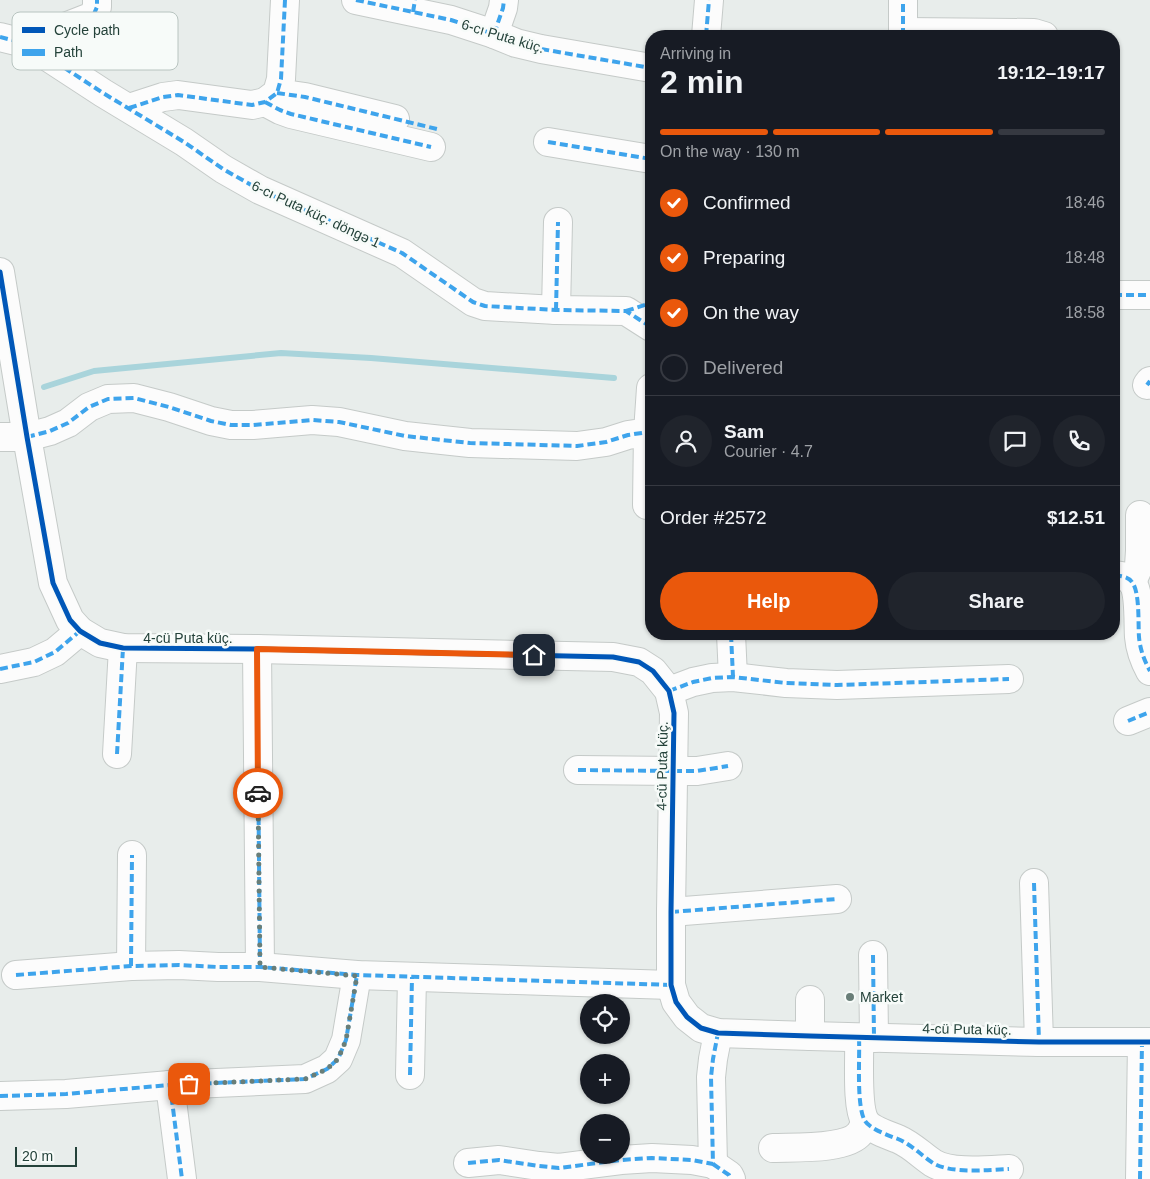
<!DOCTYPE html>
<html lang="en">
<head>
<meta charset="utf-8">
<style>
	body { margin:0; font-family:Helvetica,sans-serif; background:#20242c; color:#f1f3f6; height:100vh; display:flex; flex-direction:column; font-size:19px; white-space:nowrap }
	* { box-sizing:border-box; margin:0 }
	p { font-size:16px; color:#9ea1a6 }
	.icon { flex:none; width:28px; height:28px; fill:none; stroke:currentColor; stroke-width:2; stroke-linecap:round; stroke-linejoin:round }
	.map { position:relative; flex:1; overflow:hidden }
	.side { position:absolute; left:645px; top:30px; width:475px; height:610px; display:flex; flex-direction:column; background:#171b24; border-radius:20px; box-shadow:0 1px 4px #0004 }
	.side>* { flex:none }
	.controls { position:absolute; left:580px; top:994px; display:grid; gap:10px }
	.controls a { display:grid; place-items:center; width:50px; height:50px; border-radius:50%; background:#171b24; box-shadow:0 1px 4px #0004; font-size:25px }
	.scale { position:absolute; left:15px; bottom:12px; width:62px; box-sizing:border-box; padding-left:5px; border:2px solid #24423a; border-top:0; font-size:14px; line-height:18px; white-space:nowrap; color:#24423a; -webkit-text-stroke:4px #f7fbf9; paint-order:stroke }
	.pin { position:absolute; display:grid; place-items:center; width:42px; height:42px; color:#fff; margin:-21px; border-radius:10px; box-shadow:0 2px 8px #0006 }
	.courier { position:absolute; display:grid; place-items:center; width:50px; height:50px; margin:-25px; border:4px solid #ea580c; border-radius:50%; background:#fff; color:#222; box-shadow:0 1px 6px #0007 }
	.summary em { font-style:normal; font-weight:700 }
	.summary div { display:flex; flex-direction:column-reverse }
	.summary { display:flex; align-items:center; justify-content:space-between; height:85px; padding:0 15px }
	h1 { font-size:32px; font-weight:700; line-height:38px }
	.bar { display:grid; grid-template-columns:repeat(4,1fr); gap:8px 5px; align-content:center; height:60px; padding:0 15px }
	.bar i { height:6px; border-radius:4px; background:#363941 }
	.bar .active { background:#ea580c }
	.bar p { grid-column:span 4 }
	.line { display:flex; align-items:center; gap:12px; padding:0 15px; border-top:1px solid #363941 }
	.line div { flex:1 }
	.round { display:grid; place-items:center; flex:none; width:52px; height:52px; border-radius:26px; background:#20242c }
	ol { padding:0 15px; list-style:none }
	li { display:flex; align-items:center; gap:15px; height:55px }
	li p { margin-inline-start:auto }
	li .icon { padding:5px; border-radius:50%; background:#ea580c; color:#fff; stroke-width:4 }
	li:last-child { color:#9ea1a6 }
	li i { width:28px; height:28px; border:2px solid #363941; border-radius:50% }
	.primary-button { display:flex; gap:10px; margin-top:auto; padding:10px 15px }
	.primary-button a { flex:1; height:58px; border-radius:30px; background:#ea580c; color:#fff; font-size:20px; font-weight:700; line-height:58px; text-align:center }
	.primary-button a+a { background:#20242c; color:#f1f3f6 }
	.map>svg:first-child { display:block }
	.lines { fill:none; stroke-linecap:round; stroke-linejoin:round }
	.stream { stroke:#a9d4db; stroke-width:6 }
	.minor-casing { stroke:#c5cac8; stroke-width:30 }
	.minor { stroke:#fcfcfc; stroke-width:28 }
	.quiet { stroke:#3ea4ec; stroke-width:4; stroke-dasharray:8 4; stroke-linecap:butt }
	.cycleway-casing { stroke:#f7fbf9; stroke-width:8 }
	.cycleway { stroke:#0057b8; stroke-width:5 }
	.done { stroke:#697e78; stroke-width:5; stroke-dasharray:0 9 }
	.route { stroke:#ea580c; stroke-width:6 }
	.poi-dot { fill:#697e78; stroke:#f7fbf9; stroke-width:2 }
	.labels { text-anchor:middle; stroke-width:5; stroke-linejoin:round; paint-order:stroke }
	.street-label { font-size:14px; fill:#24423a; stroke:#f7fbf9 }
	.poi-label { font-size:14px; fill:#24423a; stroke:#f7fbf9; text-anchor:start }
	.key { fill:#f7fbf9; stroke:#b8c4c0; stroke-width:1 }
	.key-label { font-size:14px; fill:#24423a }
</style>
</head>
<body>
<div class="map">
<svg width="1150" height="1179" viewBox="0 0 1150 1179">
	<rect width="100%" height="100%" fill="#e8edeb"/>
	<g class="lines">
		<polyline class="stream" points="44,387 94,371 281,353 371,358 614,378"/>
		<defs>
			<g id="minor">
				<polyline points="356,0 451,20 494,34 516,43 541,49 651,68"/>
				<polyline points="904,32 1034,33 1044,36"/>
				<polyline points="494,34 503,8 504,0"/>
				<polyline points="706,36 709,0"/>
				<polyline points="903,36 903,0"/>
				<polyline points="0,37 28,44 103,93 184,142 223,169 260,190 402,253 473,302 485,306 556,310 626,311 651,327"/>
				<polyline points="28,44 47,34 93,16 97,7 97,0"/>
				<polyline points="277,93 305,97 395,119"/>
				<polyline points="265,102 280,110 291,114 431,147"/>
				<polyline points="129,108 163,97 178,95 252,105 265,102 277,93 281,79 285,0"/>
				<polyline points="548,142 651,159"/>
				<polyline points="0,272 27,437 53,583 70,620 80,631 100,643 123,648 257,649 613,657 639,662 653,671 669,691 674,713 671,912 671,985 676,1002 687,1017 701,1028 718,1033 810,1036 1039,1042 1150,1042"/>
				<polyline points="1114,295 1150,295"/>
				<polyline points="556,310 558,222"/>
				<polyline points="1147,385 1150,381"/>
				<polyline points="0,437 27,437 50,431 68,423 89,407 108,399 134,398 169,407 211,421 231,425 253,425 312,420 339,422 405,436 470,443 577,446 606,442 628,435 648,432 651,388"/>
				<polyline points="647,505 648,432"/>
				<path d="M1114 575C1120 576 1128 576 1132 582 1140 592 1138 624 1139 637 1140 649 1144 660 1150 671"/>
				<polyline points="1132,582 1139,566 1140,551 1140,515"/>
				<polyline points="731,634 733,677"/>
				<polyline points="257,649 260,967"/>
				<polyline points="0,669 34,662 55,652 80,631"/>
				<polyline points="669,691 693,682 712,678 733,677 786,683 837,685 1009,679"/>
				<polyline points="1128,721 1150,712"/>
				<polyline points="117,754 123,648"/>
				<polyline points="578,770 674,771 697,771 728,766"/>
				<polyline points="1034,883 1039,1042"/>
				<polyline points="671,912 837,899"/>
				<polyline points="873,955 874,1038"/>
				<polyline points="131,966 132,855"/>
				<polyline points="16,975 131,966 179,965 218,967 260,967 357,975 671,985"/>
				<polyline points="810,1000 810,1036"/>
				<path d="M859 1038C860 1057 856 1106 865 1121 870 1129 890 1136 898 1139 912 1145 921 1155 933 1163 951 1174 988 1170 1009 1169"/>
				<polyline points="410,1075 412,977"/>
				<polyline points="170,1085 182,1179"/>
				<polyline points="0,1096 66,1094 170,1085 305,1079 327,1069 338,1059 346,1040 357,975"/>
				<path d="M773 1148C793 1147 847 1150 860 1133 862 1130 864 1126 865 1123"/>
				<polyline points="468,1163 499,1160 539,1166 559,1168 621,1160 652,1158 692,1160 713,1164 711,1077 713,1059 718,1033"/>
				<polyline points="713,1164 729,1175 731,1179"/>
				<polyline points="1140,1179 1142,1042"/>
			</g>
		</defs>
		<use href="#minor" class="minor-casing"/>
		<use href="#minor" class="minor"/>
		<g class="quiet">
			<polyline points="356,0 451,20 494,34 516,43 541,49 651,68"/>
			<polyline points="413,12 415,0"/>
			<polyline points="904,32 1034,33 1044,36"/>
			<polyline points="494,34 503,8 504,0"/>
			<polyline points="706,36 709,0"/>
			<polyline points="903,36 903,0"/>
			<polyline points="0,37 28,44 103,93 184,142 223,169 260,190 402,253 473,302 485,306 556,310 626,311 651,327"/>
			<polyline points="28,44 47,34 93,16 97,7 97,0"/>
			<polyline points="277,93 305,97 437,129"/>
			<polyline points="265,102 280,110 291,114 431,147"/>
			<polyline points="129,108 163,97 178,95 252,105 265,102 277,93 281,79 285,0"/>
			<polyline points="548,142 651,159"/>
			<polyline points="1114,295 1150,295"/>
			<polyline points="556,310 558,222"/>
			<polyline points="626,311 651,303"/>
			<polyline points="1147,385 1150,381"/>
			<polyline points="27,437 50,431 68,423 89,407 108,399 134,398 169,407 211,421 231,425 253,425 312,420 339,422 405,436 470,443 577,446 606,442 628,435 648,432 651,388"/>
			<polyline points="647,505 648,432"/>
			<path d="M1114 575C1120 576 1128 576 1132 582 1140 592 1138 624 1139 637 1140 649 1144 660 1150 671"/>
			<polyline points="731,634 733,677"/>
			<polyline points="257,649 260,967"/>
			<polyline points="0,669 34,662 55,652 80,631"/>
			<polyline points="669,691 693,682 712,678 733,677 786,683 837,685 1009,679"/>
			<polyline points="1128,721 1150,712"/>
			<polyline points="117,754 123,648"/>
			<polyline points="578,770 674,771 697,771 728,766"/>
			<polyline points="1034,883 1039,1042"/>
			<polyline points="671,912 837,899"/>
			<polyline points="873,955 874,1038"/>
			<polyline points="131,966 132,855"/>
			<polyline points="16,975 131,966 179,965 218,967 260,967 357,975 671,985"/>
			<path d="M859 1038C860 1057 856 1106 865 1121 870 1129 890 1136 898 1139 912 1145 921 1155 933 1163 951 1174 988 1170 1009 1169"/>
			<polyline points="410,1075 412,977"/>
			<polyline points="170,1085 182,1179"/>
			<polyline points="0,1096 66,1094 170,1085 305,1079 327,1069 338,1059 346,1040 357,975"/>
			<polyline points="468,1163 499,1160 539,1166 559,1168 621,1160 652,1158 692,1160 713,1164 711,1077 713,1059 718,1033"/>
			<polyline points="713,1164 729,1175 731,1179"/>
			<polyline points="1140,1179 1142,1042"/>
		</g>
		<defs>
			<polyline id="cycleway" points="0,272 27,437 53,583 70,620 80,631 100,643 123,648 257,649 613,657 639,662 653,671 669,691 674,713 671,912 671,985 676,1002 687,1017 701,1028 718,1033 810,1036 1039,1042 1150,1042"/>
		</defs>
		<use href="#cycleway" class="cycleway-casing"/>
		<use href="#cycleway" class="cycleway"/>
	</g>
	<g class="lines">
		<polyline class="done" points="189,1084 305,1079 327,1069 338,1059 346,1040 357,976 260,967 258,793"/>
		<polyline class="route" points="258,793 257,649 534,655"/>
	</g>
	<circle class="poi-dot" cx="850" cy="997" r="5"/>
	<g class="labels">
		<g class="street-label">
			<text transform="translate(503 36) rotate(17)" y="5">6-cı Puta küç.</text>
			<text transform="translate(316 214) rotate(25)" y="5">6-cı Puta küç. döngə 1</text>
			<text x="188" y="643">4-cü Puta küç.</text>
			<text transform="translate(662 766) rotate(-89)" y="5">4-cü Puta küç.</text>
			<text transform="translate(967 1029) rotate(1)" y="5">4-cü Puta küç.</text>
		</g>
		<g class="poi-label">
			<text x="860" y="1002">Market</text>
		</g>
	</g>
	<rect x="12" y="12" width="166" height="58" rx="8" class="key"/>
	<rect x="22" y="27" width="23" height="6" fill="#0057b8"/>
	<rect x="22" y="49" width="23" height="7" fill="#3ea4ec"/>
	<g class="key-label">
		<text x="54" y="35">Cycle path</text>
		<text x="54" y="57">Path</text>
	</g>
</svg>
<div class="controls">
<a><svg class="icon" aria-label="locate" viewBox="0 0 24 24"><circle cx="12" cy="12" r="6"/><path d="M12 2v4M12 18v4M2 12h4M18 12h4"/></svg></a>
<a>+</a>
<a>−</a>
</div>
<div class="scale">20 m</div>
<div class="pin" style="left:189px;top:1084px;background:#ea580c"><svg class="icon" aria-label="bag" viewBox="0 0 24 24"><path d="M5 8h14l-1 12H6zM9 8a3 3 0 0 1 6 0"/></svg></div>
<div class="pin" style="left:534px;top:655px;background:#1f2937"><svg class="icon" aria-label="home" viewBox="0 0 24 24"><path d="M3 11l9-7 9 7M6 9v11h12V9"/></svg></div>
<div class="courier" style="left:258px;top:793px"><svg class="icon" aria-label="car" viewBox="0 0 24 24"><path d="M5 17H2v-5l4-1 3-4h7l3 4 3 1v5h-3M9 17h6M6 11h13"/><circle cx="7" cy="17" r="2"/><circle cx="17" cy="17" r="2"/></svg></div>
<section class="side">
<div class="summary"><div><h1>2 min</h1><p>Arriving in</p></div><em>19:12–19:17</em></div>
<div class="bar"><i class="active"></i><i class="active"></i><i class="active"></i><i></i><p>On the way · 130 m</p></div>
<ol>
<li><svg class="icon" aria-label="check" viewBox="0 0 24 24"><path d="M5 12l5 5 9-10"/></svg>Confirmed<p>18:46</p></li>
<li><svg class="icon" aria-label="check" viewBox="0 0 24 24"><path d="M5 12l5 5 9-10"/></svg>Preparing<p>18:48</p></li>
<li><svg class="icon" aria-label="check" viewBox="0 0 24 24"><path d="M5 12l5 5 9-10"/></svg>On the way<p>18:58</p></li>
<li><i></i>Delivered</li>
</ol>
<div class="line" style="height:90px"><a class="round"><svg class="icon" aria-label="person" viewBox="0 0 24 24"><circle cx="12" cy="8" r="4"/><path d="M4 21q1-7 8-7t8 7"/></svg></a><div><b>Sam</b><p>Courier · 4.7</p></div><a class="round"><svg class="icon" aria-label="chat" viewBox="0 0 24 24"><path d="M4 5h16v11H9l-5 4z"/></svg></a><a class="round"><svg class="icon" aria-label="phone" viewBox="0 0 24 24"><path d="M5 4h4l2 5-3 2q2 4 5 5l2-3 5 2v4C11 20 4 13 5 4z"/></svg></a></div>
<div class="line" style="height:65px"><div>Order #2572</div><b>$12.51</b></div>
<div class="primary-button"><a>Help</a><a>Share</a></div>
</section>
</div>
</body>
</html>
